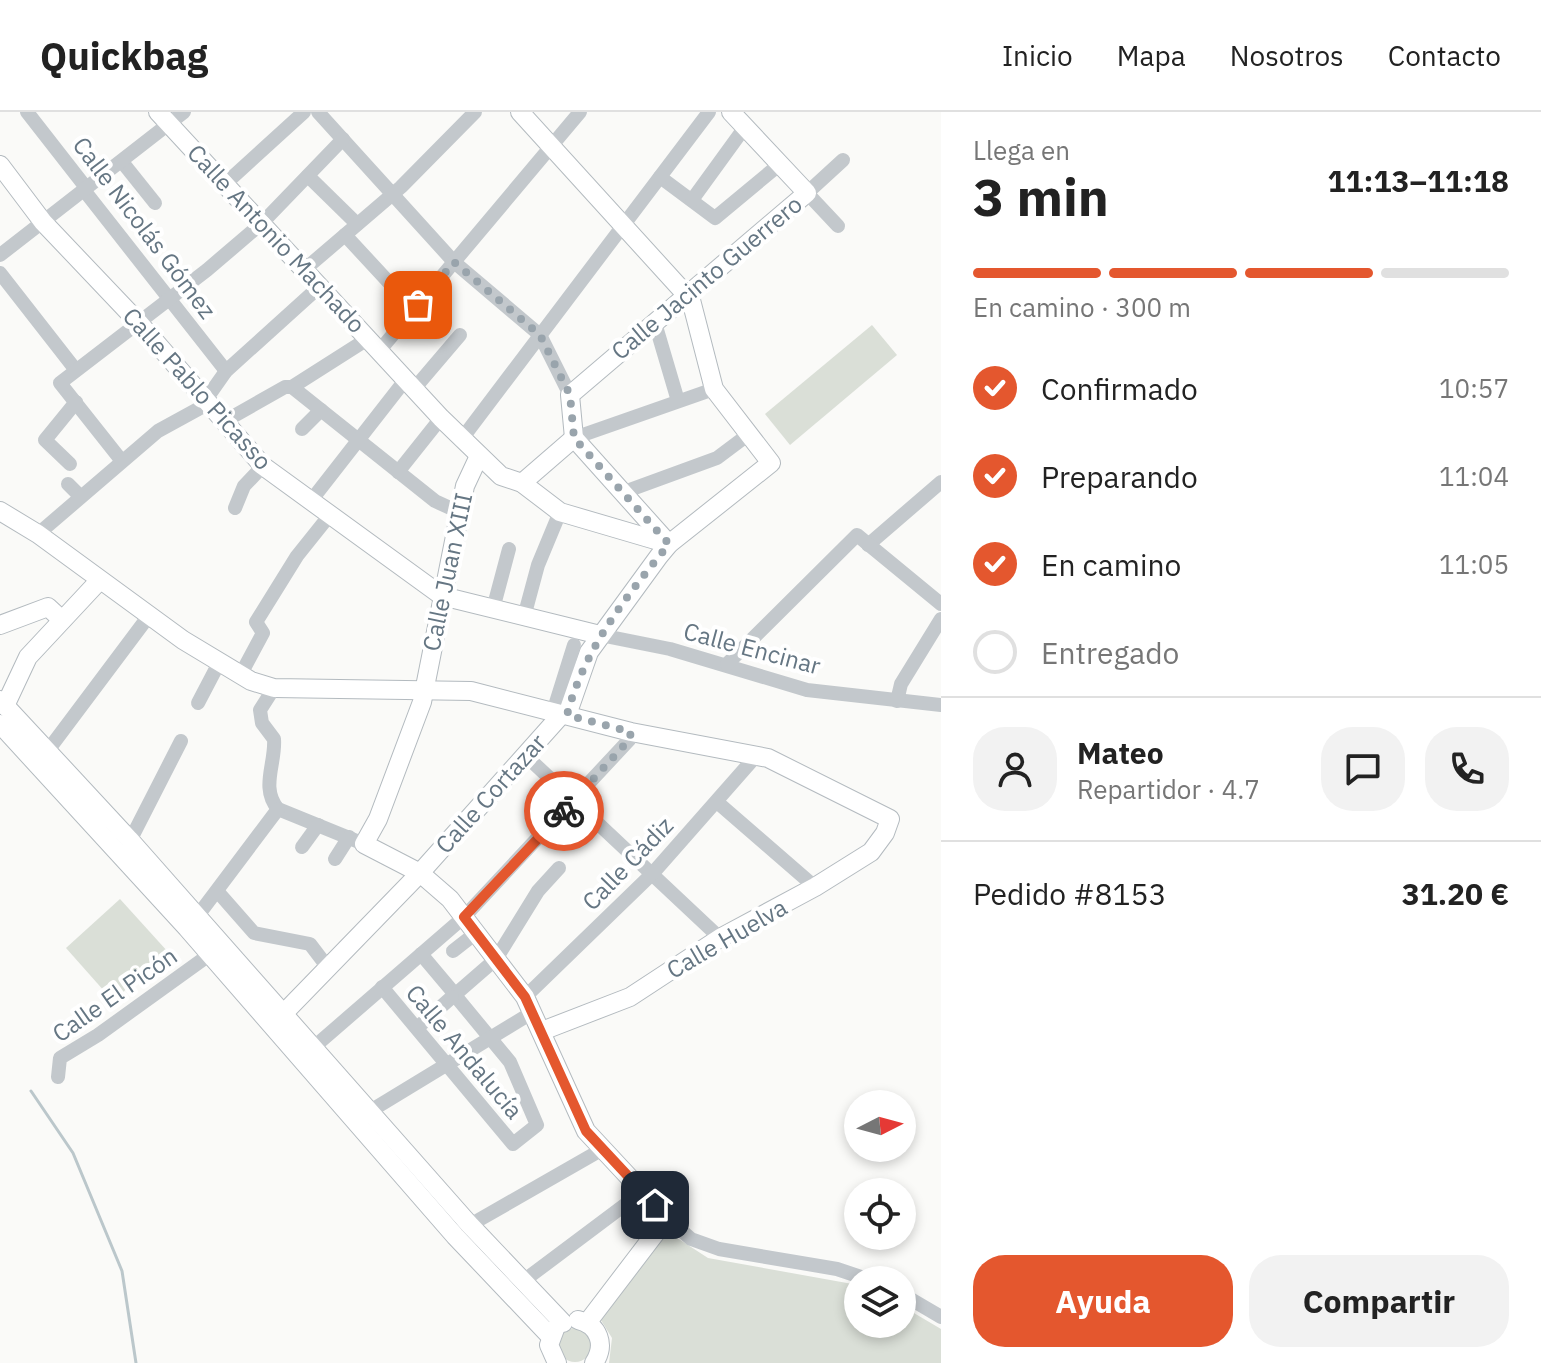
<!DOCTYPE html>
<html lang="es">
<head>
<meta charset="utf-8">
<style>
	body { margin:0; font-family:"IBM Plex Sans",sans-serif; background:#f2f2f2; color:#222; height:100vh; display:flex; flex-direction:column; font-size:30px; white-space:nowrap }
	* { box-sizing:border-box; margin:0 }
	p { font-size:26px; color:#767676 }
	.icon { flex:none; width:44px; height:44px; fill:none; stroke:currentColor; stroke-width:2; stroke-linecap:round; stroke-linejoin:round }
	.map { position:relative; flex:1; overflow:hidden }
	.side { display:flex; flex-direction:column; background:#fff; width:600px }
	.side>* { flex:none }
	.needle { width:52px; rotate:84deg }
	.fabs { position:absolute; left:844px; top:978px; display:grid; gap:16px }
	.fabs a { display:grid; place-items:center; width:72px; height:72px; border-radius:50%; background:#fff; box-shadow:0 4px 12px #0003; font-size:40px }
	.pin { position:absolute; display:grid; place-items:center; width:68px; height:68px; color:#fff; margin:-34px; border-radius:16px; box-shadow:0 4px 12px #0006 }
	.courier { position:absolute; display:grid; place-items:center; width:80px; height:80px; margin:-40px; border:6px solid #e4572e; border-radius:50%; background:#fff; color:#222; box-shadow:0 2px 10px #0007 }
	.head em { font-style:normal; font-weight:800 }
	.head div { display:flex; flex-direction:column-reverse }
	.head { display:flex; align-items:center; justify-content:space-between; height:136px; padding:0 32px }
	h1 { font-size:52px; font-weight:800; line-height:60px }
	.bar { display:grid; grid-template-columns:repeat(4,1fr); gap:12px 8px; align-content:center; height:96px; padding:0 32px }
	.bar i { height:10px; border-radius:6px; background:#e0e0e0 }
	.bar .selected { background:#e4572e }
	.bar p { grid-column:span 4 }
	.line { display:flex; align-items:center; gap:20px; padding:0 32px; border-top:2px solid #e0e0e0 }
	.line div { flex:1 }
	.round { display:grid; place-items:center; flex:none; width:84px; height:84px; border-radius:32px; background:#f2f2f2 }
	ol { padding:0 32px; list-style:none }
	li { display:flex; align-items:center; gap:24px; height:88px }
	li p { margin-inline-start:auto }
	li .icon { padding:8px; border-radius:50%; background:#e4572e; color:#fff; stroke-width:4 }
	li:last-child { color:#767676 }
	li i { width:44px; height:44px; border:4px solid #e0e0e0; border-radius:50% }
	.button { display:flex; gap:16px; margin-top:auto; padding:16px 32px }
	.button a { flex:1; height:92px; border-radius:32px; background:#e4572e; color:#fff; font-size:32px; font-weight:800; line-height:92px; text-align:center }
	.button a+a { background:#f2f2f2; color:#222 }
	header { display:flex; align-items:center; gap:48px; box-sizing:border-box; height:112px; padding:0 40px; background:#fff; border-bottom:2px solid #e0e0e0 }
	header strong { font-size:38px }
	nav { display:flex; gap:44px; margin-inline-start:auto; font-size:28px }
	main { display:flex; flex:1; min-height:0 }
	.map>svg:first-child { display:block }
	.green { fill:#dadfd7 }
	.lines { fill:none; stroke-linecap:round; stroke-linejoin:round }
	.stream { stroke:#bbc7cb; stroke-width:3 }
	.secondary-casing { stroke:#b3babf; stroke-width:20 }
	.street { stroke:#c3c8cc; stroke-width:14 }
	.secondary { stroke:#fff; stroke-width:18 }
	.done { stroke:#99a4ac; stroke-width:8; stroke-dasharray:0 14.4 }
	.route { stroke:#e4572e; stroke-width:10 }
	.labels { text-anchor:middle; stroke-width:8; stroke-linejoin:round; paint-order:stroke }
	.street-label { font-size:24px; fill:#657683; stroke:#fff }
</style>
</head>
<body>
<header>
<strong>Quickbag</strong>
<nav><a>Inicio</a><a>Mapa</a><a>Nosotros</a><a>Contacto</a></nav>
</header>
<main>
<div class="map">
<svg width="941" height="1251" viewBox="0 0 941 1251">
	<rect width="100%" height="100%" fill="#fafaf8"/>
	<g class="green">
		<polygon points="872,213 897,243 790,333 765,302"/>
		<polygon points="120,787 168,840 113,889 66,836"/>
		<polygon points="671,1122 708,1146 858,1173 858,1212 902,1212 902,1194 941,1217 941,1251 609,1251 612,1226 599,1205 660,1124"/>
		<circle cx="575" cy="1233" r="17"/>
	</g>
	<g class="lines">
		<polyline class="stream" points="31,979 73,1041 122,1159 136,1251"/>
		<defs>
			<g id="secondary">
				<polyline points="158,0 441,306 501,364 522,371 560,400 669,432"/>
				<polyline points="520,0 691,188 714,277 771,351 669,432 659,444 589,540 567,603"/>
				<polyline points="0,53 43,110 139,211 263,354 442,484 600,523"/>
				<polyline points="574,326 570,283 807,81 731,0"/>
				<polyline points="574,326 668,431"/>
				<polyline points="479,344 465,374 422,590 378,707 364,732 420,761 450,787 525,885 586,1019 667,1106 587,1211"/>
				<polyline points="522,371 574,326"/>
				<polyline points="0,399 38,422 183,528 251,569 274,576 471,579 631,620 768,646 890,707 885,721 871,740 815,775 720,826 630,885 542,919"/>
				<polyline points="0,513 48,495 62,508"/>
				<polyline points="0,588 129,727 469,1112 563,1211"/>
				<polyline points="5,594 28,545 98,470"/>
				<polyline points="0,612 187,816 455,1124 551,1225"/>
				<polyline points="284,901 420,761 562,602"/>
				<path d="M578 1208C599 1213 606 1233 594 1251"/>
				<polyline points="555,1217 549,1233 557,1251"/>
			</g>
		</defs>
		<use href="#secondary" class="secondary-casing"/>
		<g class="street">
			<polyline points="27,0 84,73 87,82 226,259"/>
			<polyline points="318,0 454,150 540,223 570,283"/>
			<polyline points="123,51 155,91"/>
			<polyline points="308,64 357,112"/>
			<polyline points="660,65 715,106 780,52"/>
			<polyline points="225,72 304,0"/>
			<polyline points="692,88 745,15"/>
			<polyline points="838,114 807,81 843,48"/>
			<polyline points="345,123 407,190 404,194"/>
			<polyline points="0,143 184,0"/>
			<polyline points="304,158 401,75 475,0"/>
			<polyline points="0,161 75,257"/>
			<polyline points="655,211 678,289"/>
			<polyline points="380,238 580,0"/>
			<polyline points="292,275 435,389 459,400"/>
			<polyline points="414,277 460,223"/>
			<polyline points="225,309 285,275 292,275 369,226"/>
			<polyline points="302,317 321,298"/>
			<polyline points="574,326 714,277"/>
			<polyline points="461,328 709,0"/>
			<polyline points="121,348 60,271 207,158 262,111 343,27"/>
			<polyline points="70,352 45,328 76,290"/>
			<polyline points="398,360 441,306"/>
			<polyline points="68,372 80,384"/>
			<polyline points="624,380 717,346 749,322"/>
			<polyline points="310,390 406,267"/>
			<polyline points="235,396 244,374 263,354"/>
			<polyline points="38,422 158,319 200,296 226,259 319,175"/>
			<polyline points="868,433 941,370"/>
			<polyline points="493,497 509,437"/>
			<polyline points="524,505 538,453 560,400"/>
			<polyline points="600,523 670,537 807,578 941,593"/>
			<polyline points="727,552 857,423 941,492"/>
			<polyline points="241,562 263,521 256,510 297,444 329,404"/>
			<path d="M274 576 260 598 262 611 274 627C276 651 260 676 278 697L364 732"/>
			<polyline points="897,589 901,572 941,507"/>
			<polyline points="198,591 220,549"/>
			<polyline points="553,600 574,533"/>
			<polyline points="525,643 720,826"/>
			<polyline points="43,645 148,505"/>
			<polyline points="717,690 815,775"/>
			<polyline points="123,733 134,721 181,629"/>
			<polyline points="302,735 318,713"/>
			<polyline points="335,747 349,725"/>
			<polyline points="218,780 254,821 310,832 329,857"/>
			<polyline points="193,810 278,697"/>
			<polyline points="453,839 476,821"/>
			<polyline points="421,842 453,880"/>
			<polyline points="382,875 513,1032 537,1013 510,950 458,887"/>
			<polyline points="458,880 496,847 538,779 559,756"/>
			<polyline points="525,885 653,761 756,644"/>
			<polyline points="417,916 452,885"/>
			<polyline points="314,935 464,805 629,628 631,620"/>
			<polyline points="58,965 60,946 98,923 209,843"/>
			<polyline points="362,1004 533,900"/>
			<polyline points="667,1106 691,1127 719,1137 837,1157 870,1168"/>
			<polyline points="463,1117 601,1038"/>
			<polyline points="522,1170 642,1080"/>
			<polyline points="902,1182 941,1205"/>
		</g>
		<use href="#secondary" class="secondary"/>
	</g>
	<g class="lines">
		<path class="done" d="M418 193 454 150 540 223 570 283 574 326 669 432C626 485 584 537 567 603L631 620 629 628 564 699"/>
		<polyline class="route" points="564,699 464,805 525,885 586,1019 655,1093"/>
	</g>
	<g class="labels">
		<g class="street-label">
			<text transform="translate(144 116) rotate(53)" y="8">Calle Nicolás Gómez</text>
			<text transform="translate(276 127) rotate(47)" y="8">Calle Antonio Machado</text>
			<text transform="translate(707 166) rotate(-40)" y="8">Calle Jacinto Guerrero</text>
			<text transform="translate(197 277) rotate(48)" y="8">Calle Pablo Picasso</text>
			<text transform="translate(448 460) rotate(-78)" y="8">Calle Juan XIII</text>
			<text transform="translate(752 537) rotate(15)" y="8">Calle Encinar</text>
			<text transform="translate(491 682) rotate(-48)" y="8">Calle Cortazar</text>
			<text transform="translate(628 752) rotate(-46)" y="8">Calle Cádiz</text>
			<text transform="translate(727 827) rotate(-30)" y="8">Calle Huelva</text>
			<text transform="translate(115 883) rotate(-35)" y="8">Calle El Picón</text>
			<text transform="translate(464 940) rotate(50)" y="8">Calle Andalucía</text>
		</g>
	</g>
</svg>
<div class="fabs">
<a><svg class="needle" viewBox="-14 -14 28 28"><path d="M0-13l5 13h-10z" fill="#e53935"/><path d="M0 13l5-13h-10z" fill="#767676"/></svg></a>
<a><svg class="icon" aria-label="locate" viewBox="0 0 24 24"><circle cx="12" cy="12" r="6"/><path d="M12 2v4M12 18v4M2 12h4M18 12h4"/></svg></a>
<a><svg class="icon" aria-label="layers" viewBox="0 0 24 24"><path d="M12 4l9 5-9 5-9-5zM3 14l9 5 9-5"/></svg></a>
</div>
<div class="pin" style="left:418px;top:193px;background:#ea580c"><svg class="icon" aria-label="bag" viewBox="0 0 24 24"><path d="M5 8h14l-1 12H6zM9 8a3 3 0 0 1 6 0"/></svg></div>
<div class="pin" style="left:655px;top:1093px;background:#1f2937"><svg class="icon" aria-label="home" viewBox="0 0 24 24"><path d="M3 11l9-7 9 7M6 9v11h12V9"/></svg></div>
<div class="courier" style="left:564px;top:699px"><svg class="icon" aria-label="bike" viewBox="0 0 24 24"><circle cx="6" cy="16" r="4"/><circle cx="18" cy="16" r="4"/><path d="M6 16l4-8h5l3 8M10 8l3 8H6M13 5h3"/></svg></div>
</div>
<section class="side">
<div class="head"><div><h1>3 min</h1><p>Llega en</p></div><em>11:13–11:18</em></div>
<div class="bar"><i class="selected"></i><i class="selected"></i><i class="selected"></i><i></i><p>En camino · 300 m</p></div>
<ol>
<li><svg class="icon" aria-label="check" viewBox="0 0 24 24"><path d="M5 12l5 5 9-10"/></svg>Confirmado<p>10:57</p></li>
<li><svg class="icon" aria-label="check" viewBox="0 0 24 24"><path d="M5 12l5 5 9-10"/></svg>Preparando<p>11:04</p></li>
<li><svg class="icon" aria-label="check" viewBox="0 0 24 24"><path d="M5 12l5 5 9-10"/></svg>En camino<p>11:05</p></li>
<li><i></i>Entregado</li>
</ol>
<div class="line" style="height:144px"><a class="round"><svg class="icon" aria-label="person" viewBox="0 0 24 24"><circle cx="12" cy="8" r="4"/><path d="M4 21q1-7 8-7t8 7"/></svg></a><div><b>Mateo</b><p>Repartidor · 4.7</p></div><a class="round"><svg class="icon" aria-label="chat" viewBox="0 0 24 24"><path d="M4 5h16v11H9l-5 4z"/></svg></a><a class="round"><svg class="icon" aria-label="phone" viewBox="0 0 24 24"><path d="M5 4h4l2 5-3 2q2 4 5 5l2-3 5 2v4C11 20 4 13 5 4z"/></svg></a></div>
<div class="line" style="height:104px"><div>Pedido #8153</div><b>31.20 €</b></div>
<div class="button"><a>Ayuda</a><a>Compartir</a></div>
</section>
</main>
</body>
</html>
